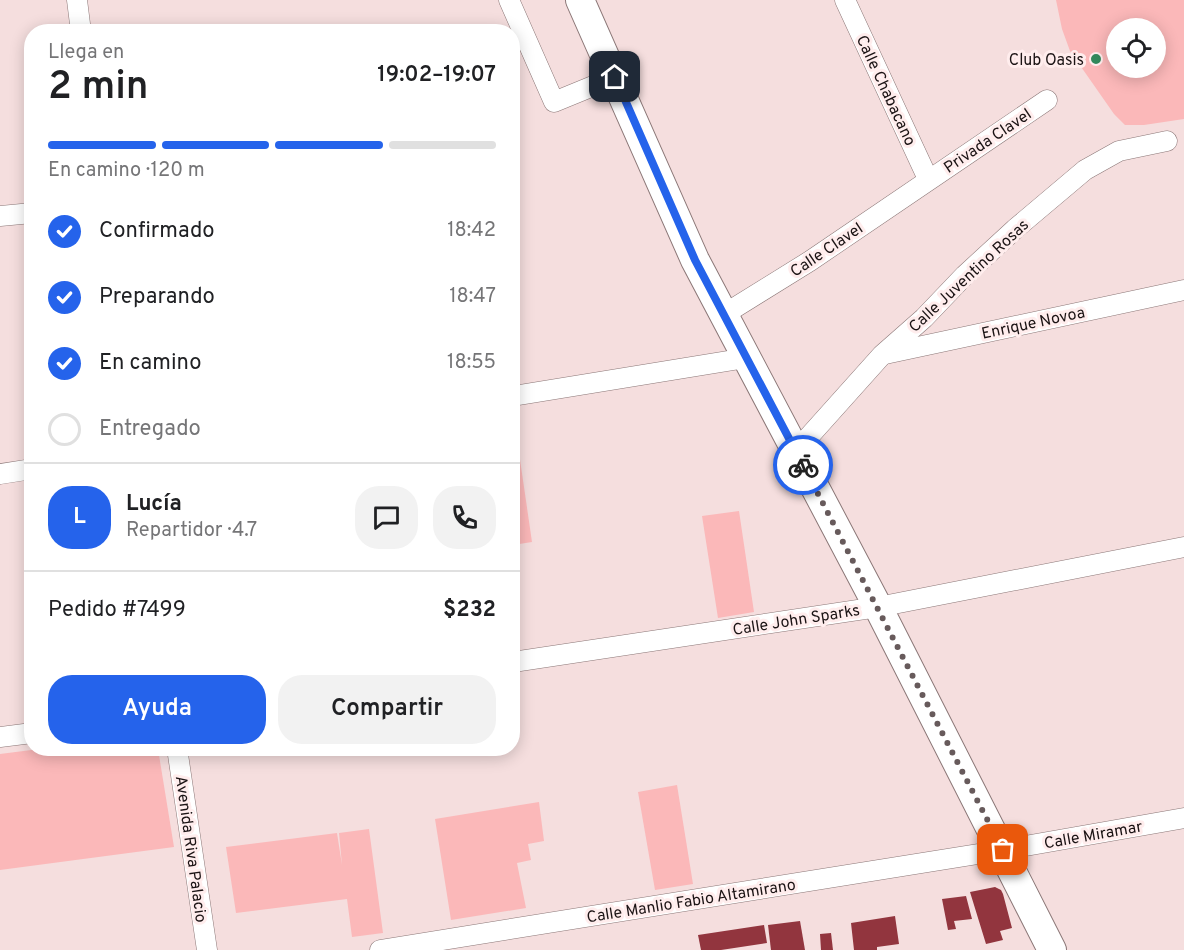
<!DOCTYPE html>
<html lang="es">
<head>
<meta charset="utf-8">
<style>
	body { margin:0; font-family:Overpass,sans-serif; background:#f2f2f2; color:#202124; height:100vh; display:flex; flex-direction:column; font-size:22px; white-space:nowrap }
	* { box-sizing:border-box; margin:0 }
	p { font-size:20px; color:#757577 }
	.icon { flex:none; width:33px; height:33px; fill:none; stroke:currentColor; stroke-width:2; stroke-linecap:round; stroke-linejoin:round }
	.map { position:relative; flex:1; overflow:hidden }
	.drawer { position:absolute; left:24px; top:24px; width:496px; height:732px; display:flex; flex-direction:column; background:#fff; border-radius:24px; box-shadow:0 3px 15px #0003 }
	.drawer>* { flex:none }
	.tools { position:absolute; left:1106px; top:18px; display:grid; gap:12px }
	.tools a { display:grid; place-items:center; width:60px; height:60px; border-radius:50%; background:#fff; box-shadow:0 3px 15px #0003; font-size:30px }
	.pin { position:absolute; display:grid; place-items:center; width:51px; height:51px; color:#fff; margin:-26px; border-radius:12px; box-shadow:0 3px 9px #0006 }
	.courier { position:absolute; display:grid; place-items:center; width:60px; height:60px; margin:-30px; border:4px solid #2563eb; border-radius:50%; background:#fff; color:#222; box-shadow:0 2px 8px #0007 }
	.summary em { font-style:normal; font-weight:600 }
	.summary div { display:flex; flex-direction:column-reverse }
	.summary { display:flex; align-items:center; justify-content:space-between; height:102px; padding:0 24px }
	h1 { font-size:39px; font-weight:600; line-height:45px }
	.bar { display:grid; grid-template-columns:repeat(4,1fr); gap:9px 6px; align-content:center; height:72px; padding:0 24px }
	.bar i { height:8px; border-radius:4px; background:#e0e0e0 }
	.bar .active { background:#2563eb }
	.bar p { grid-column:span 4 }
	.line { display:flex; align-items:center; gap:15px; padding:0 24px; border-top:2px solid #e0e0e0 }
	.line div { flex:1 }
	.round { display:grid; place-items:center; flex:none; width:63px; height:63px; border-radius:24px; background:#f2f2f2 }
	ol { padding:0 24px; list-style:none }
	li { display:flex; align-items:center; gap:18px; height:66px }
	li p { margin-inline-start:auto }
	li .icon { padding:6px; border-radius:50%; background:#2563eb; color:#fff; stroke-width:4 }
	li:last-child { color:#757577 }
	li i { width:33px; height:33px; border:3px solid #e0e0e0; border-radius:50% }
	.button { display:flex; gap:12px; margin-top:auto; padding:12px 24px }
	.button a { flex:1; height:69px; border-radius:24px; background:#2563eb; color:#fff; font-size:24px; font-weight:600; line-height:69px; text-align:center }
	.button a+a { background:#f2f2f2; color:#202124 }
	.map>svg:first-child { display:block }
	.green { fill:#fbb8b9; fill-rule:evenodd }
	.building { fill:#92353e }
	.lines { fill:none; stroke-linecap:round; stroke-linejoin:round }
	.street-casing { stroke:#8b7777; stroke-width:21 }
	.secondary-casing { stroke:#8b7777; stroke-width:30 }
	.street { stroke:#fff; stroke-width:20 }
	.secondary { stroke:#fff; stroke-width:28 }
	.done { stroke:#675a5b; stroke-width:6; stroke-dasharray:0 10.8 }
	.route { stroke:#2563eb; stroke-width:8 }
	.poi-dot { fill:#34895c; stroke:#ffeded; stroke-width:2 }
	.labels { text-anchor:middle; stroke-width:6; stroke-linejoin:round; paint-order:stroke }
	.poi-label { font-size:16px; fill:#1b1314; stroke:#ffeded; text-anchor:end }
	.street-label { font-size:16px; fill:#1b1314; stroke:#ffeded }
</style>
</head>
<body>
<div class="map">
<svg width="1184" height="950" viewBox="0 0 1184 950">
	<rect width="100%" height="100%" fill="#f5dede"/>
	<g class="green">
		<path d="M1056 0H1184V119L1144 125H1125L1114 114 1070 51 1062 29ZM1116 28H1155V68H1116Z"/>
		<polygon points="516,432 532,542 513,545 513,433"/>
		<polygon points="739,511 754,612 718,618 702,516"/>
		<polygon points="47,748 158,749 174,847 0,870 0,754"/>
		<polygon points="677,785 693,884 655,890 638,792"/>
		<polygon points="539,802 544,841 528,844 531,860 517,863 526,908 451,920 435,819"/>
		<polygon points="369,829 383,933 352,937 347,899 236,913 226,847 337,833 342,865 339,833"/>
	</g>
	<g class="building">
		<polygon points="995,887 1001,890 1003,894 1012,928 1000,931 1003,940 986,944 970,892"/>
		<polygon points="966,896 972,919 954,921 956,929 948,930 942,899"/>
		<polygon points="895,916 899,944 877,947 877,950 854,950 851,923"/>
		<polygon points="800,921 805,950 771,950 768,925"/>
		<polygon points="764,925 767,943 721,950 701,950 698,935"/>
		<polygon points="831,933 833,950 821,950 820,934"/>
	</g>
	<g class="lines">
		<defs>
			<g id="street">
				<polyline points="77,0 81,32"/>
				<polyline points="509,0 554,102 615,77"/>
				<polyline points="845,0 928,179"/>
				<polyline points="0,216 32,213"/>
				<polyline points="723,315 810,261 1047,100"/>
				<polyline points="885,354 1184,290"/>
				<polyline points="513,396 746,358"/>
				<polyline points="796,451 882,355 924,318 965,275 1015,229 1085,170 1119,151 1167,141"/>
				<polyline points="0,474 32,469"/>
				<polyline points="513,662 878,607 1184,547"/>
				<polyline points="0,737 32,733"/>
				<polyline points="177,748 207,950"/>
				<polyline points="380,950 1003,850 1184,818"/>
			</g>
			<polyline id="secondary" points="580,0 695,260 878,607 1052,950"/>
		</defs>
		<use href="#street" class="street-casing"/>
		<use href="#secondary" class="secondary-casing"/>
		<use href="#street" class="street"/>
		<use href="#secondary" class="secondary"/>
	</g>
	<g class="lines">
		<polyline class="done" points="803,465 1003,850"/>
		<polyline class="route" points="615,77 695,260 803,465"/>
	</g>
	<circle class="poi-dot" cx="1096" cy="59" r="6"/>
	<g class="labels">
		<g class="poi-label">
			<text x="1084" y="65">Club Oasis</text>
		</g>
		<g class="street-label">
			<text transform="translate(887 90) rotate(65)" y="6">Calle Chabacano</text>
			<text transform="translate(987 140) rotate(-34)" y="6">Privada Clavel</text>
			<text transform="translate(826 249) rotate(-34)" y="6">Calle Clavel</text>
			<text transform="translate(968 275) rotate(-43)" y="6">Calle Juventino Rosas</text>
			<text transform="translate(1033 322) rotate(-12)" y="6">Enrique Novoa</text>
			<text transform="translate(796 619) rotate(-9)" y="6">Calle John Sparks</text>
			<text transform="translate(1093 834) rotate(-10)" y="6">Calle Miramar</text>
			<text transform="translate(192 849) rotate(82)" y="6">Avenida Riva Palacio</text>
			<text transform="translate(691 900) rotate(-9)" y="6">Calle Manlio Fabio Altamirano</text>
		</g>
	</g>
</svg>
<div class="tools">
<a><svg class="icon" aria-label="locate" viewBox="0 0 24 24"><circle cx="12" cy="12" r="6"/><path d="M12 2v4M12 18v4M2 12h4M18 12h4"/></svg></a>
</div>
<div class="pin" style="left:1003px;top:850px;background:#ea580c"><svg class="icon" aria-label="bag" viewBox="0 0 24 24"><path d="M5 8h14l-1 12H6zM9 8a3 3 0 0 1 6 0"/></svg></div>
<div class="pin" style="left:615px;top:77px;background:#1f2937"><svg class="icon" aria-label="home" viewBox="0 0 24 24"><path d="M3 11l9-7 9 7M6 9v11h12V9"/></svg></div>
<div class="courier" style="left:803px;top:465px"><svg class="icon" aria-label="bike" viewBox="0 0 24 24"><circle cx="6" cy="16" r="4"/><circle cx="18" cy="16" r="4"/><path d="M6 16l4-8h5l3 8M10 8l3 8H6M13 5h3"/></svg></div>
<section class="drawer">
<div class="summary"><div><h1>2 min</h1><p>Llega en</p></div><em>19:02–19:07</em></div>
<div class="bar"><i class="active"></i><i class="active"></i><i class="active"></i><i></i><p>En camino · 120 m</p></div>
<ol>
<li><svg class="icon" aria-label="check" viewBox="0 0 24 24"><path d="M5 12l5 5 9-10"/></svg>Confirmado<p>18:42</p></li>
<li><svg class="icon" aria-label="check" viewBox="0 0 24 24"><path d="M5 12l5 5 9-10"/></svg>Preparando<p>18:47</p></li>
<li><svg class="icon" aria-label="check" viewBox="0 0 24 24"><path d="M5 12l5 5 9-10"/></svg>En camino<p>18:55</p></li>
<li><i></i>Entregado</li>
</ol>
<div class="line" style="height:108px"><b class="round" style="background:#2563eb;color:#fff">L</b><div><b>Lucía</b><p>Repartidor · 4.7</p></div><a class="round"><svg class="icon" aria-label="chat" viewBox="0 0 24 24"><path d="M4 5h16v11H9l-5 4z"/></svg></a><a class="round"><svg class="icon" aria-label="phone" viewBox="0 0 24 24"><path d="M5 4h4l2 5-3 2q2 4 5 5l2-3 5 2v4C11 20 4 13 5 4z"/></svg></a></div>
<div class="line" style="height:78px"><div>Pedido #7499</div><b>$232</b></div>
<div class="button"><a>Ayuda</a><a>Compartir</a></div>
</section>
</div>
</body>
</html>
